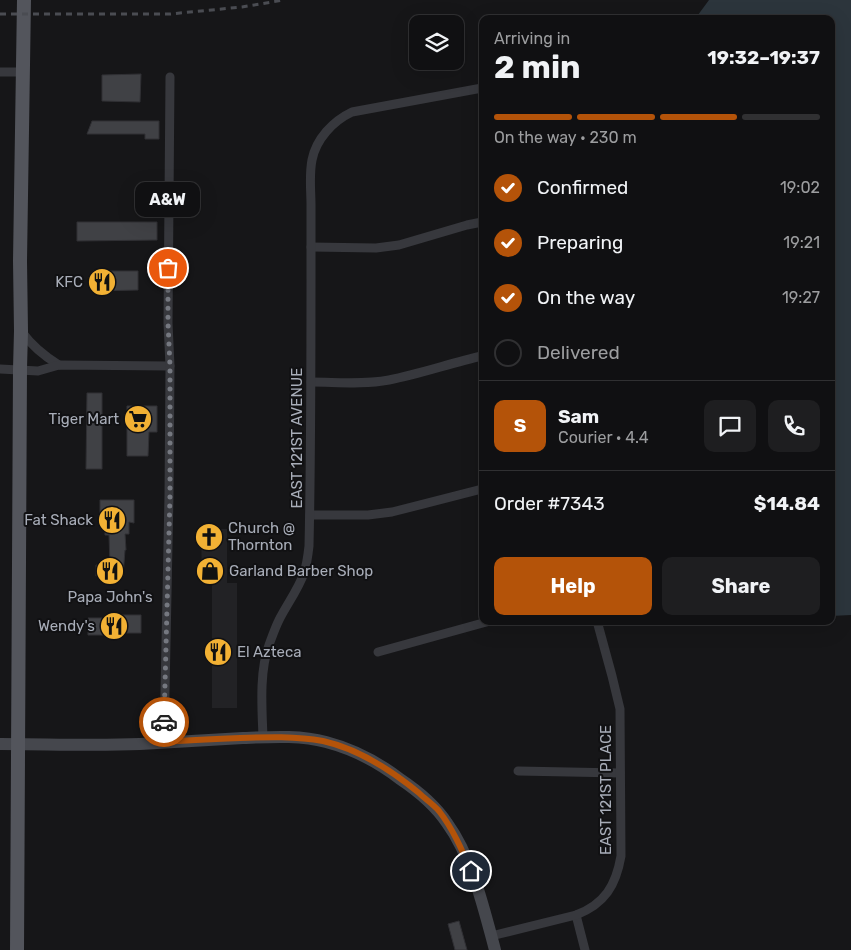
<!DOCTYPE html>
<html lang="en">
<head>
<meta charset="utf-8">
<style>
	body { margin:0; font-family:Rubik,sans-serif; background:#1e1e20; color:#f1f3f6; height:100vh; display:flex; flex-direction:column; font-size:19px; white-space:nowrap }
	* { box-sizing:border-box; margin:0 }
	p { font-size:16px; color:#9c9d9f }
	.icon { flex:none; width:28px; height:28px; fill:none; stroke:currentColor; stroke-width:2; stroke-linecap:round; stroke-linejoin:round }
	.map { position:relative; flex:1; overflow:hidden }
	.details { position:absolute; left:479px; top:15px; width:356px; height:610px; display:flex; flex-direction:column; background:#101012; border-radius:10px; box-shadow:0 5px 20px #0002,0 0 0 1px #303032 }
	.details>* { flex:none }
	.fabs { position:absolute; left:409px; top:15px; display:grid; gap:10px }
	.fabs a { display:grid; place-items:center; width:55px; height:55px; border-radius:10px; background:#101012; box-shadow:0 5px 20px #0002,0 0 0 1px #303032; font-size:25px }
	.pin { position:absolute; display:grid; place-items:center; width:42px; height:42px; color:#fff; margin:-21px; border:2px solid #fff; border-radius:50%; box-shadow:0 1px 5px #0007 }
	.courier { position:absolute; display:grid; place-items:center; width:50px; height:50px; margin:-25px; border:4px solid #b45309; border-radius:50%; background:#fff; color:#222; box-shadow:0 1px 6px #0007 }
	.bubble { position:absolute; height:35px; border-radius:10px; background:#101012; box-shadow:0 5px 20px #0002,0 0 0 1px #303032; font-size:16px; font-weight:700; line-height:35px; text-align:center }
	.head em { font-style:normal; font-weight:700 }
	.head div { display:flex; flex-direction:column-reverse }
	.head { display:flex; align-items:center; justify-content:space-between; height:85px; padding:0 15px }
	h1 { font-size:32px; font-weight:700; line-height:38px }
	.bar { display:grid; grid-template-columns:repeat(4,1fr); gap:8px 5px; align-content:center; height:60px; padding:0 15px }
	.bar i { height:6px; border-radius:4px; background:#303032 }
	.bar .selected { background:#b45309 }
	.bar p { grid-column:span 4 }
	.line { display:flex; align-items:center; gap:12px; padding:0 15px; border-top:1px solid #303032 }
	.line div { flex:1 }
	.round { display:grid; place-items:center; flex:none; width:52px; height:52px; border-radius:10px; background:#1e1e20 }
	ol { padding:0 15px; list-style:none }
	li { display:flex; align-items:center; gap:15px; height:55px }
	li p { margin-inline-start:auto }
	li .icon { padding:5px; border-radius:50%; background:#b45309; color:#fff; stroke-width:4 }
	li:last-child { color:#9c9d9f }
	li i { width:28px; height:28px; border:2px solid #303032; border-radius:50% }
	.primary-button { display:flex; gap:10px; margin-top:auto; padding:10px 15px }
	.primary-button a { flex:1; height:58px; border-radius:10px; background:#b45309; color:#fff; font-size:20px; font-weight:700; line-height:58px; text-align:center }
	.primary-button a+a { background:#1e1e20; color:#f1f3f6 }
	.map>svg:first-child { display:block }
	.built { fill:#222225 }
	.water { fill:#2c353c }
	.building { fill:#404145; stroke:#303034 }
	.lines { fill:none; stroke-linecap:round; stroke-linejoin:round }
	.street { stroke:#37383d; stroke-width:9 }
	.secondary { stroke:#45474d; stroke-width:12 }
	.primary { stroke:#53555c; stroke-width:14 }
	.rail { stroke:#4a4c52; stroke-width:3; stroke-dasharray:6 5; stroke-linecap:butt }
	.done { stroke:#757880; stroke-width:5; stroke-dasharray:0 9 }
	.route { stroke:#b45309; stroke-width:6 }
	.labels { text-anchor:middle; stroke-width:4; stroke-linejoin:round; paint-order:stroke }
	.poi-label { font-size:15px; fill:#a8adb8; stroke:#111113; text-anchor:end }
	.street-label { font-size:15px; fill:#a8adb8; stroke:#111113 }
</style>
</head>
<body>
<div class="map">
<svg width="851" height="950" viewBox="0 0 851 950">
	<rect width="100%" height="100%" fill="#161618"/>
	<polygon class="built" points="201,529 227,529 227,583 237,583 237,708 212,708 212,584 202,583"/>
	<polygon class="water" points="709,0 851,0 851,615 831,616 831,19 695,19"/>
	<g class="building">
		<polygon points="141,74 140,102 102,101 102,75"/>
		<polygon points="92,121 159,121 159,139 145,139 145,134 87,134"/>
		<polygon points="77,222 157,222 157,240 77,241"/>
		<polygon points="93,271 138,271 138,290 93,291"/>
		<polygon points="87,393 102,393 102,469 86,469"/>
		<polygon points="127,406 157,406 157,432 149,432 148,456 127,456"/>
		<polygon points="100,500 134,500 134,523 129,522 129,534 125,534 126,550 125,550 123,576 96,576 96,565 110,565 109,535 105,535 105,524 100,524"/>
		<polygon points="106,615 141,615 141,633 113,633 113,635 88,635 88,618 106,618"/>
		<polygon points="459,921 467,950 455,950 448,924"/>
	</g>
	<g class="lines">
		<g class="street">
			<polyline points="0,72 23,72"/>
			<polyline points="311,247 376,248 399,245 467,225 482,222"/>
			<path d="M21 331C32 346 44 356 59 365"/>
			<polyline points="0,369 38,371 59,365 170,366"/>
			<path d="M311 382C336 382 363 385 389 380 420 374 451 363 482 356"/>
			<polyline points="310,515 368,515 392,512 482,489"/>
			<polyline points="378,652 490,621"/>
			<path d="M263 737C262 709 259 672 269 645 272 637 275 628 279 620 287 604 298 590 304 573 307 564 308 555 309 546 311 455 311 364 311 274 311 251 311 228 311 205 311 191 309 175 312 160 316 139 333 121 352 112L482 88"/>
			<polyline points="164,742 169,495 170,366 168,323 170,77"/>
			<polyline points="518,771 620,773"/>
			<polyline points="576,915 585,950"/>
			<path d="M491 936 576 915C605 904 616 885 621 856L620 709 612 676 597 621"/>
		</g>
		<path class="secondary" d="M0 744C47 744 94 746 140 744 175 742 209 740 243 738 270 737 300 735 326 742 353 749 378 762 400 779 418 791 435 805 447 823 472 857 484 909 495 950"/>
		<polyline class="primary" points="17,950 20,369 21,331 20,261 24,0"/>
		<polyline class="rail" points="0,14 170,14 242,7 284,0"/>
	</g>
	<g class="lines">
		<polyline class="done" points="164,722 170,495 170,366 168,323 168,268"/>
		<path class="route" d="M164 722V742C189 740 214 739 240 738 267 737 296 736 323 741 359 749 391 770 419 793 425 799 433 804 439 811 453 829 462 850 471 871"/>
	</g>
	<defs>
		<symbol id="restaurant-disc" viewBox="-11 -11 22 22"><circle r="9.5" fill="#f2b134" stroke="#111113"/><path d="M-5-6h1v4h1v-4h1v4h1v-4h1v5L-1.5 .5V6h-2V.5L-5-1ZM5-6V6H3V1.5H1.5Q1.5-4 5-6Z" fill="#111"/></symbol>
		<symbol id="supermarket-disc" viewBox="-11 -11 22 22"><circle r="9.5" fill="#f2b134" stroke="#111113"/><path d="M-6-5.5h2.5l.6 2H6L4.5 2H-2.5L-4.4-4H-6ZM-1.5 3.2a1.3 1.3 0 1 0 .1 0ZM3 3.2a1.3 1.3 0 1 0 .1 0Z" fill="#111"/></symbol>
		<symbol id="church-disc" viewBox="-11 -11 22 22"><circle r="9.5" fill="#f2b134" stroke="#111113"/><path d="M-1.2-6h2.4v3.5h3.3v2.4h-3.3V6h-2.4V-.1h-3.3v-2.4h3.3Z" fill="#111"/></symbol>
		<symbol id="shop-disc" viewBox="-11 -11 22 22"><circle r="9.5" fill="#f2b134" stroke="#111113"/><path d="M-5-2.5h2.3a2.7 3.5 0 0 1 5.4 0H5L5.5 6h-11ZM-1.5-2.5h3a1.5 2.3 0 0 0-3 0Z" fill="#111"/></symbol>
	</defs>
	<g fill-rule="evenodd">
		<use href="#restaurant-disc" x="86" y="266" width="32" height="32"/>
		<use href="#supermarket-disc" x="122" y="403" width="32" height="32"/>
		<use href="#restaurant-disc" x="96" y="504" width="32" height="32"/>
		<use href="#church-disc" x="193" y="521" width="32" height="32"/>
		<use href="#restaurant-disc" x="94" y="555" width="32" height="32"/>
		<use href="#shop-disc" x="194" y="555" width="32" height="32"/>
		<use href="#restaurant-disc" x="98" y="610" width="32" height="32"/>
		<use href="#restaurant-disc" x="202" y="636" width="32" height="32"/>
	</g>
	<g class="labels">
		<g class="poi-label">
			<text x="83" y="287">KFC</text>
			<text x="119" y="424">Tiger Mart</text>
			<text x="93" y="525">Fat Shack</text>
			<text x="228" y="533" text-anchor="start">Church @<tspan x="228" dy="17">Thornton</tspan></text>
			<text x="229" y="576" text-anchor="start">Garland Barber Shop</text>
			<text x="110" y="602" text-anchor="middle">Papa John's</text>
			<text x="95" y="631">Wendy's</text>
			<text x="237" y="657" text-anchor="start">El Azteca</text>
		</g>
		<g class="street-label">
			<text transform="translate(297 438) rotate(-90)" y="5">EAST 121ST AVENUE</text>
			<text transform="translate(606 790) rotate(-90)" y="5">EAST 121ST PLACE</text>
		</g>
	</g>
</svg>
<div class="fabs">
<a><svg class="icon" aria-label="layers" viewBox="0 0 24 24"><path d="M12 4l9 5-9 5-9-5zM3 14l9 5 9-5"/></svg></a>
</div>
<div class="pin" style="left:168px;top:268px;background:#ea580c"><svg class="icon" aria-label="bag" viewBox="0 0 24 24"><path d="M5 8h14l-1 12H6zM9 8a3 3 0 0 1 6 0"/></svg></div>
<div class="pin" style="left:471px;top:871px;background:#1f2937"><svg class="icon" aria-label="home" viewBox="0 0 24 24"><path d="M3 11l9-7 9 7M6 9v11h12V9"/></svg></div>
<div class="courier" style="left:164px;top:722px"><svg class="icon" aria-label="car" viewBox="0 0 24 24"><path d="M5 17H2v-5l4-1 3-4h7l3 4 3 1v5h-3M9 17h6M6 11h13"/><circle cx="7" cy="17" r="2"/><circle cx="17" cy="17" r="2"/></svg></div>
<div class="bubble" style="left:135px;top:182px;width:65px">A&amp;W</div>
<section class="details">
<div class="head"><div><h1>2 min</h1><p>Arriving in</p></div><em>19:32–19:37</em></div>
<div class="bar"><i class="selected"></i><i class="selected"></i><i class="selected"></i><i></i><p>On the way · 230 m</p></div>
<ol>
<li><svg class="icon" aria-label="check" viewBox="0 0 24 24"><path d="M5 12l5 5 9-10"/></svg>Confirmed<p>19:02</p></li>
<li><svg class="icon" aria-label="check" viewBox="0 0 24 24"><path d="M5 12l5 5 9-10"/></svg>Preparing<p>19:21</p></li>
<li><svg class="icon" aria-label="check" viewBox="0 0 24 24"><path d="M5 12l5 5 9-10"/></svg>On the way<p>19:27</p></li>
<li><i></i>Delivered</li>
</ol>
<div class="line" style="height:90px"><b class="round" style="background:#b45309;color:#fff">S</b><div><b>Sam</b><p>Courier · 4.4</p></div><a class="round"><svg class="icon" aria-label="chat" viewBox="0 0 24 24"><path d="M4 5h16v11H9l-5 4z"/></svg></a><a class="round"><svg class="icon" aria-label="phone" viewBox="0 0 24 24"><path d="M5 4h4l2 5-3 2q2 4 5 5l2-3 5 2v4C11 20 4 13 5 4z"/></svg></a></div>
<div class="line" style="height:65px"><div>Order #7343</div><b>$14.84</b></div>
<div class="primary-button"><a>Help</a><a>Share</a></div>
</section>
</div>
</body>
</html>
